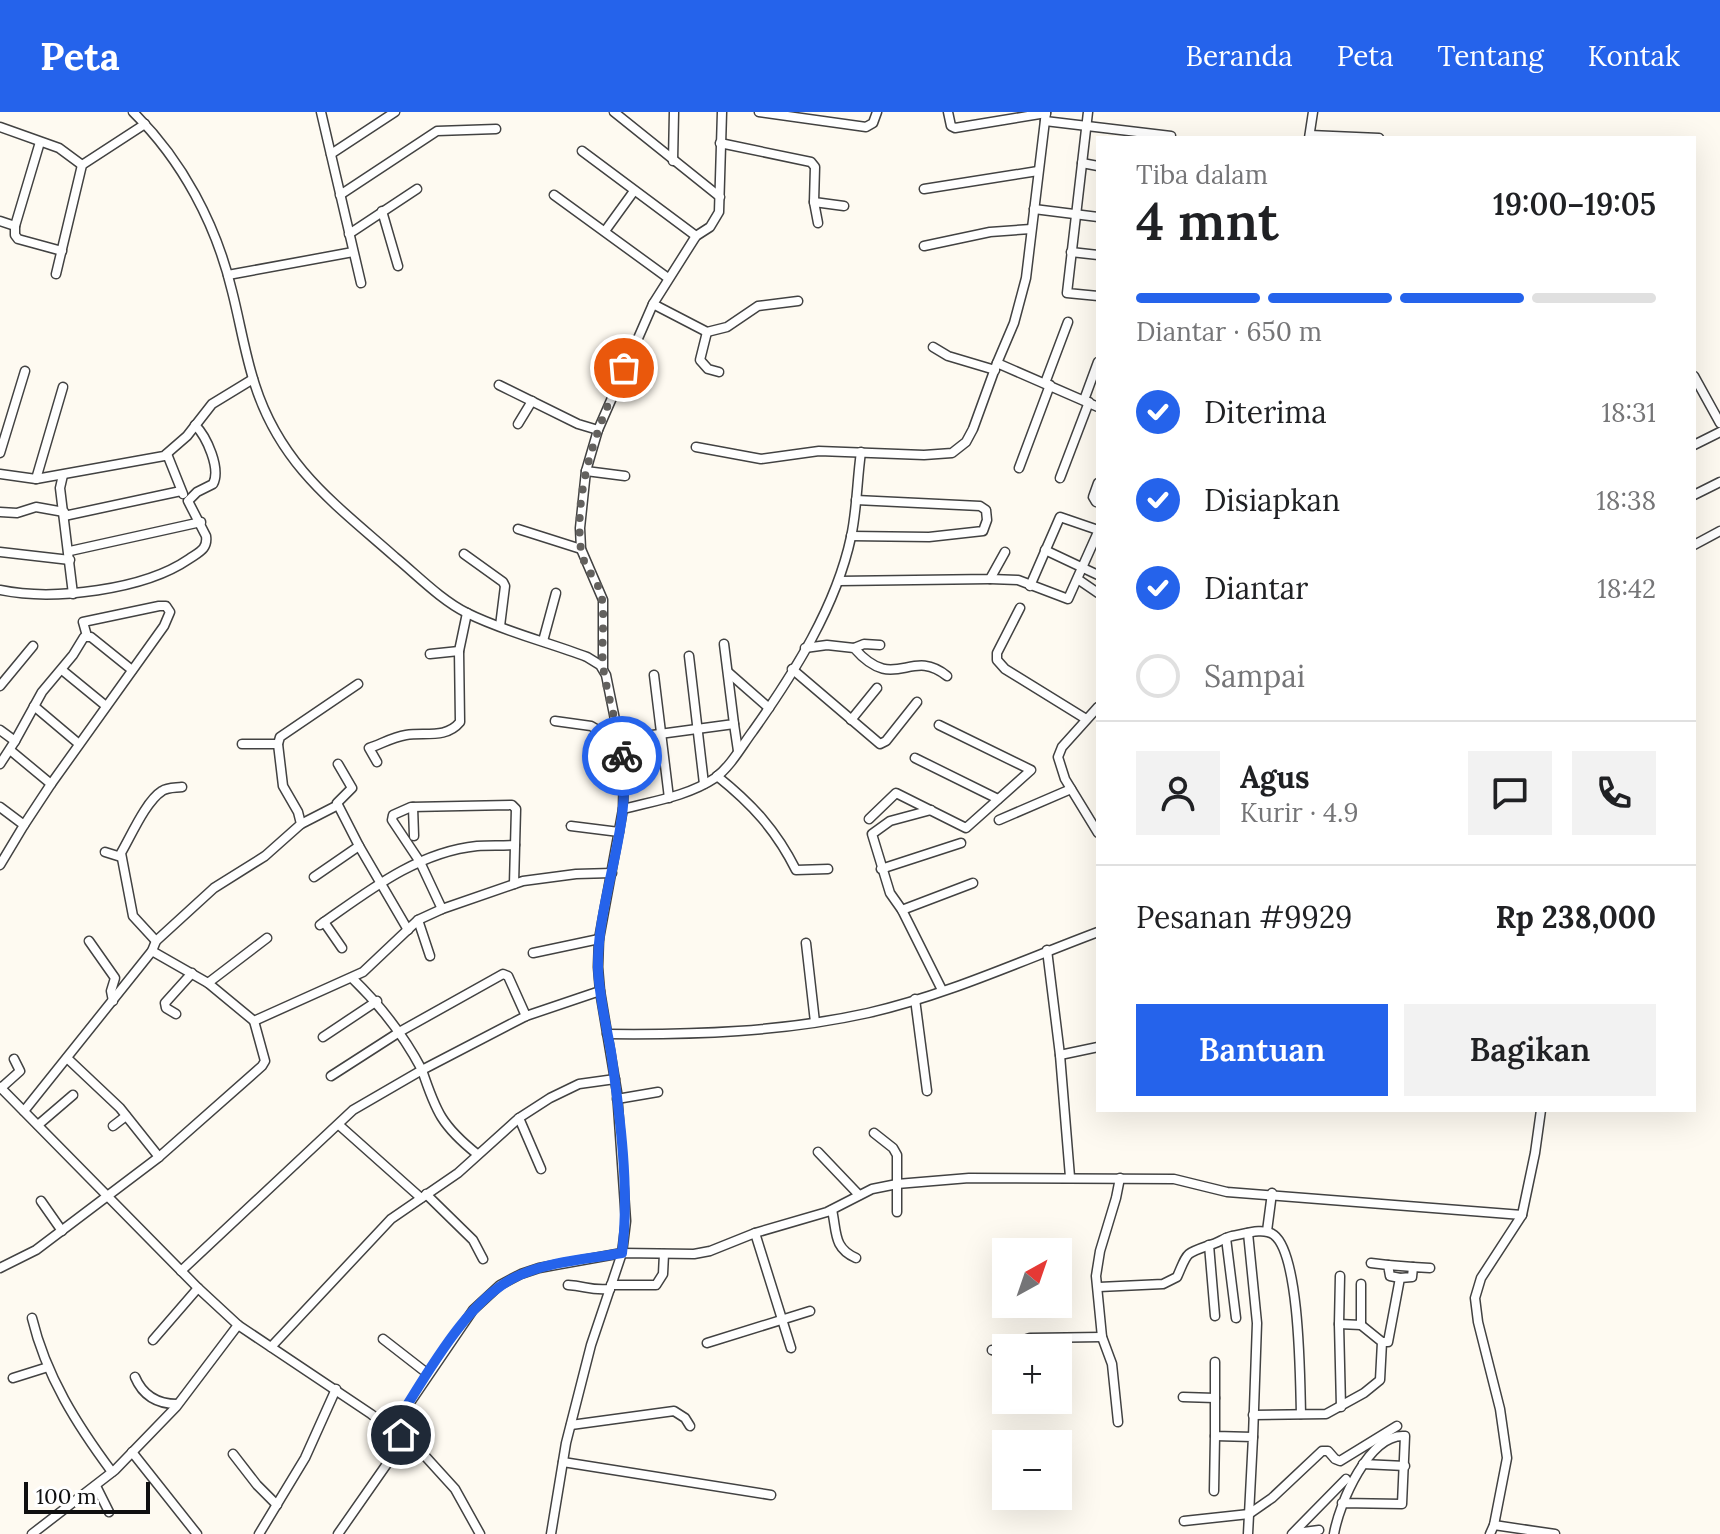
<!DOCTYPE html>
<html lang="id">
<head>
<meta charset="utf-8">
<style>
	body { margin:0; font-family:Lora,serif; background:#f2f2f2; color:#202124; height:100vh; display:flex; flex-direction:column; font-size:30px; white-space:nowrap }
	* { box-sizing:border-box; margin:0 }
	p { font-size:26px; color:#757577 }
	.icon { flex:none; width:44px; height:44px; fill:none; stroke:currentColor; stroke-width:2; stroke-linecap:round; stroke-linejoin:round }
	.map { position:relative; flex:1; overflow:hidden }
	.details { position:absolute; left:1096px; top:24px; width:600px; height:976px; display:flex; flex-direction:column; background:#fff; border-radius:0px; box-shadow:0 8px 32px #0002 }
	.details>* { flex:none }
	.needle { width:52px; rotate:40deg }
	.controls { position:absolute; left:992px; top:1126px; display:grid; gap:16px }
	.controls a { display:grid; place-items:center; width:80px; height:80px; border-radius:0px; background:#fff; box-shadow:0 8px 32px #0002; font-size:40px }
	.scale { position:absolute; left:24px; bottom:20px; width:126px; box-sizing:border-box; padding-left:8px; border:4px solid #0f0f0f; border-top:0; font-size:22px; line-height:28px; white-space:nowrap; color:#0f0f0f; -webkit-text-stroke:6px #fff; paint-order:stroke }
	.pin { position:absolute; display:grid; place-items:center; width:68px; height:68px; color:#fff; margin:-34px; border:4px solid #fff; border-radius:50%; box-shadow:0 2px 8px #0007 }
	.courier { position:absolute; display:grid; place-items:center; width:80px; height:80px; margin:-40px; border:6px solid #2563eb; border-radius:50%; background:#fff; color:#222; box-shadow:0 2px 10px #0007 }
	.head em { font-style:normal; font-weight:600 }
	.head div { display:flex; flex-direction:column-reverse }
	.head { display:flex; align-items:center; justify-content:space-between; height:136px; padding:0 40px }
	h1 { font-size:52px; font-weight:600; line-height:60px }
	.bar { display:grid; grid-template-columns:repeat(4,1fr); gap:12px 8px; align-content:center; height:96px; padding:0 40px }
	.bar i { height:10px; border-radius:6px; background:#e0e0e0 }
	.bar .selected { background:#2563eb }
	.bar p { grid-column:span 4 }
	.line { display:flex; align-items:center; gap:20px; padding:0 40px; border-top:2px solid #e0e0e0 }
	.line div { flex:1 }
	.round { display:grid; place-items:center; flex:none; width:84px; height:84px; border-radius:0px; background:#f2f2f2 }
	ol { padding:0 40px; list-style:none }
	li { display:flex; align-items:center; gap:24px; height:88px }
	li p { margin-inline-start:auto }
	li .icon { padding:8px; border-radius:50%; background:#2563eb; color:#fff; stroke-width:4 }
	li:last-child { color:#757577 }
	li i { width:44px; height:44px; border:4px solid #e0e0e0; border-radius:50% }
	.button { display:flex; gap:16px; margin-top:auto; padding:16px 40px }
	.button a { flex:1; height:92px; border-radius:0px; background:#2563eb; color:#fff; font-size:32px; font-weight:600; line-height:92px; text-align:center }
	.button a+a { background:#f2f2f2; color:#202124 }
	header { display:flex; align-items:center; gap:48px; box-sizing:border-box; height:112px; padding:0 40px; background:#2563eb; color:#fff }
	header strong { font-size:38px }
	nav { display:flex; gap:44px; margin-inline-start:auto; font-size:28px }
	.map>svg:first-child { display:block }
	.lines { fill:none; stroke-linecap:round; stroke-linejoin:round }
	.minor-casing { stroke:#424242; stroke-width:11 }
	.minor { stroke:#fff; stroke-width:8 }
	.done { stroke:#63615e; stroke-width:8; stroke-dasharray:0 14.4 }
	.route { stroke:#2563eb; stroke-width:10 }
</style>
</head>
<body>
<header>
<strong>Peta</strong>
<nav><a>Beranda</a><a>Peta</a><a>Tentang</a><a>Kontak</a></nav>
</header>
<div class="map">
<svg width="1720" height="1422" viewBox="0 0 1720 1422">
	<rect width="100%" height="100%" fill="#fefaf1"/>
	<g class="lines">
		<defs>
			<g id="minor">
				<path d="M133 0C182 48 216 112 232 179 240 210 245 243 255 273 281 354 335 392 395 445 418 464 441 488 467 501 505 520 548 530 587 545L600 553 606 563 624 652 623 697 599 827 598 855 600 879 617 980 626 1109 622 1141 591 1233 566 1331 551 1422"/>
				<polyline points="321,0 361,171"/>
				<polyline points="614,0 720,85"/>
				<polyline points="759,0 866,15 873,11 877,0"/>
				<polyline points="948,0 951,14 955,16 1046,1"/>
				<polyline points="1088,0 1067,181 1098,184"/>
				<polyline points="1045,9 1171,24"/>
				<polyline points="0,15 59,36 82,53"/>
				<polyline points="1310,23 1379,26"/>
				<polyline points="1309,26 1313,0"/>
				<polyline points="720,31 811,50 815,55 814,90 844,94"/>
				<polyline points="582,39 696,124"/>
				<polyline points="331,42 395,0"/>
				<polyline points="673,49 674,0"/>
				<polyline points="1082,51 1098,54"/>
				<polyline points="924,77 1038,59"/>
				<polyline points="340,83 437,19 496,17"/>
				<polyline points="554,83 668,166"/>
				<polyline points="814,90 818,111"/>
				<polyline points="1034,97 1098,105"/>
				<polyline points="382,99 398,154"/>
				<polyline points="0,109 15,114 15,123 18,127 62,139"/>
				<polyline points="15,114 40,30"/>
				<polyline points="605,119 634,79"/>
				<polyline points="349,122 417,77"/>
				<polyline points="924,134 990,120 1031,117"/>
				<polyline points="1071,140 1098,143"/>
				<polyline points="56,162 82,53 145,12"/>
				<polyline points="228,163 353,140"/>
				<polyline points="653,192 707,220 727,215 758,194 798,189"/>
				<polyline points="707,220 700,248 708,257 719,260"/>
				<polyline points="933,235 948,244 995,258"/>
				<polyline points="997,251 1014,211 1026,166 1046,0"/>
				<polyline points="1694,264 1720,311"/>
				<polyline points="1045,271 1068,210"/>
				<polyline points="499,273 578,312 598,318"/>
				<polyline points="1084,288 1098,250"/>
				<polyline points="518,312 532,289"/>
				<polyline points="1694,333 1720,320"/>
				<polyline points="696,335 761,347 819,339 924,343 952,341 966,330 973,317 997,251 1098,295"/>
				<polyline points="0,341 25,259"/>
				<polyline points="167,342 183,382"/>
				<polyline points="1019,356 1050,273"/>
				<polyline points="586,359 625,364"/>
				<polyline points="0,362 36,367 164,344 187,324 212,292 253,267"/>
				<polyline points="63,363 60,376 73,482"/>
				<polyline points="1060,366 1089,290"/>
				<polyline points="36,367 63,275"/>
				<polyline points="1694,383 1720,370"/>
				<polyline points="1096,390 1093,385 1098,371"/>
				<polyline points="0,400 17,401 36,395 64,400"/>
				<polyline points="64,404 181,379"/>
				<polyline points="518,417 581,437"/>
				<polyline points="851,424 929,425 983,419 987,408 986,398 980,394 856,388"/>
				<polyline points="1694,433 1720,419"/>
				<polyline points="1045,438 1098,463"/>
				<polyline points="70,439 201,410"/>
				<polyline points="0,440 70,448"/>
				<polyline points="464,442 503,470 505,474 500,514"/>
				<polyline points="990,467 1018,468 1068,487 1098,420"/>
				<polyline points="1079,468 1098,481"/>
				<polyline points="839,469 990,467 1005,440"/>
				<polyline points="1030,474 1060,405 1098,418"/>
				<path d="M0 478C53 489 144 478 189 447 199 440 208 437 206 424L188 389 197 380 213 372C221 357 207 325 195 313"/>
				<polyline points="1020,496 997,541 997,548 1005,557 1086,607"/>
				<polyline points="543,529 556,481"/>
				<path d="M805 536 827 533 854 536C895 583 910 534 947 564"/>
				<polyline points="854,536 864,532 880,533"/>
				<polyline points="430,542 459,539"/>
				<polyline points="689,544 704,672"/>
				<polyline points="603,556 603,488 581,437 580,416 586,359 598,318 653,192 696,124 710,115 719,100 722,0"/>
				<polyline points="792,557 880,632 886,629 917,590"/>
				<polyline points="62,558 106,594"/>
				<polyline points="729,561 769,596"/>
				<polyline points="654,563 669,686"/>
				<polyline points="0,574 33,534"/>
				<polyline points="34,594 79,632"/>
				<polyline points="1098,595 1062,635 1058,645 1065,667 1098,721"/>
				<polyline points="851,608 877,576"/>
				<polyline points="555,609 591,614 615,628 734,612 724,532"/>
				<polyline points="734,612 738,639"/>
				<polyline points="0,618 15,629 0,652"/>
				<polyline points="15,629 42,580 73,543 84,525 91,525 132,558"/>
				<polyline points="242,632 278,632"/>
				<polyline points="10,638 51,672 164,514 170,500 166,494 159,494 83,510 87,524"/>
				<polyline points="915,646 998,687"/>
				<path d="M377 650 369 636C381 632 393 625 406 623 425 620 446 627 460 610L459 539 467 501"/>
				<polyline points="338,652 352,676 337,691 359,734"/>
				<path d="M717 664C752 692 776 718 796 758L828 757"/>
				<polyline points="0,695 24,713 0,753"/>
				<polyline points="413,695 414,724"/>
				<path d="M623 697C654 689 688 684 715 666 731 654 741 635 753 619 794 561 836 495 851 425 857 398 857 368 861 340"/>
				<polyline points="931,698 890,709 872,722 890,781 902,798 942,878"/>
				<polyline points="869,707 896,681 966,716 1031,658 939,613"/>
				<polyline points="999,708 1071,677"/>
				<polyline points="301,712 338,693"/>
				<polyline points="24,713 51,672"/>
				<polyline points="571,714 619,720"/>
				<polyline points="105,740 121,745"/>
				<polyline points="881,757 961,731"/>
				<polyline points="314,765 359,734 408,818"/>
				<polyline points="442,797 420,750 392,708 393,703 411,695 512,693 516,697 514,772"/>
				<polyline points="902,798 973,771"/>
				<polyline points="418,808 430,844"/>
				<polyline points="324,810 342,836"/>
				<path d="M320 813C367 780 417 740 477 734 489 733 502 734 515 733"/>
				<polyline points="89,829 115,866 111,879 113,889"/>
				<path d="M156 829 133 804 121 741C131 724 146 689 162 679 168 675 176 676 182 675"/>
				<polyline points="806,831 815,910"/>
				<polyline points="1047,838 1060,943 1070,1065"/>
				<polyline points="152,839 208,871 254,909 363,860 418,808 442,797 523,769 576,762 612,761"/>
				<polyline points="533,841 599,827"/>
				<polyline points="208,871 267,826"/>
				<polyline points="915,887 927,979"/>
				<polyline points="176,902 166,896 165,891 192,861"/>
				<path d="M607 922C695 923 782 920 868 901 947 883 1023 848 1098 820"/>
				<polyline points="323,925 377,889"/>
				<polyline points="1060,943 1098,935"/>
				<polyline points="67,946 120,996 159,1045"/>
				<polyline points="331,964 401,919 503,862 508,864 526,904"/>
				<polyline points="0,975 198,1176 238,1213 371,1302 425,1344 455,1377 480,1422"/>
				<polyline points="1,976 20,959 14,947"/>
				<polyline points="617,987 658,980"/>
				<polyline points="24,999 152,839 156,829 214,776 265,744 301,712 298,700 283,674 278,632 280,625 358,572"/>
				<polyline points="519,1006 541,1057"/>
				<polyline points="38,1013 73,983"/>
				<polyline points="339,1013 421,1086"/>
				<polyline points="113,1014 126,1004"/>
				<polyline points="874,1021 893,1036 897,1043 897,1100"/>
				<polyline points="818,1040 859,1083"/>
				<path d="M477 1042C442 1014 436 1000 422 958L526 904 600 879"/>
				<polyline points="426,1082 473,1128 483,1147"/>
				<polyline points="41,1089 62,1119"/>
				<path d="M832 1098C837 1120 833 1136 856 1146"/>
				<polyline points="1267,1119 1272,1081"/>
				<polyline points="755,1121 791,1236"/>
				<polyline points="1248,1121 1257,1211 1253,1325"/>
				<polyline points="1226,1126 1236,1206"/>
				<polyline points="1209,1133 1215,1204"/>
				<polyline points="1371,1151 1388,1153 1390,1164 1400,1166"/>
				<polyline points="1388,1153 1413,1155"/>
				<polyline points="0,1156 36,1138 159,1045 262,954 265,949 254,909"/>
				<path d="M181 1159 353 998 422 958C403 922 381 894 352 866"/>
				<polyline points="1361,1172 1361,1213"/>
				<path d="M568 1173C586 1174 590 1179 610 1177"/>
				<polyline points="611,1173 656,1173 663,1162 664,1142"/>
				<path d="M1099 1175 1163 1172 1177 1165C1188 1140 1184 1142 1210 1133 1218 1131 1224 1126 1232 1124 1244 1122 1264 1115 1274 1123 1300 1143 1300 1268 1301 1302"/>
				<path d="M32 1206C46 1264 77 1313 112 1360"/>
				<polyline points="1339,1212 1341,1295"/>
				<polyline points="383,1227 428,1262"/>
				<polyline points="153,1228 198,1176"/>
				<polyline points="1382,1230 1388,1230 1400,1166 1412,1165 1413,1155 1430,1156"/>
				<polyline points="707,1231 810,1199"/>
				<polyline points="271,1235 391,1107 458,1061 519,1006 550,986 579,972 615,967"/>
				<polyline points="1015,1236 1018,1230 1030,1226 1102,1225"/>
				<polyline points="992,1238 1006,1241"/>
				<polyline points="1215,1250 1215,1324 1253,1325 1248,1422"/>
				<path d="M135 1265C143 1284 157 1292 177 1292"/>
				<polyline points="13,1266 48,1255"/>
				<polyline points="1183,1285 1215,1286"/>
				<polyline points="1253,1303 1326,1302 1364,1281 1380,1268 1382,1230 1361,1213 1339,1212 1340,1164"/>
				<polyline points="1118,1310 1112,1252 1102,1225 1096,1164 1100,1139 1116,1086 1120,1066"/>
				<polyline points="571,1313 674,1299 685,1306 690,1314"/>
				<polyline points="392,1317 473,1198 500,1173 521,1162 539,1156 622,1141 694,1142 710,1139 755,1121 827,1100 872,1077 897,1072 969,1066 1174,1067 1227,1080 1522,1103"/>
				<polyline points="132,1340 197,1422"/>
				<polyline points="233,1342 257,1373 277,1393"/>
				<polyline points="563,1350 771,1383"/>
				<polyline points="1363,1352 1405,1354"/>
				<polyline points="96,1374 109,1400"/>
				<polyline points="1214,1379 1215,1324"/>
				<polyline points="1184,1409 1249,1402 1272,1386 1322,1339 1328,1339 1335,1347 1340,1349 1397,1314"/>
				<polyline points="1494,1413 1555,1422"/>
				<polyline points="1296,1421 1319,1418"/>
				<polyline points="32,1422 115,1358 176,1295 238,1213"/>
				<polyline points="259,1422 305,1346 336,1277"/>
				<polyline points="338,1422 405,1326"/>
				<polyline points="1292,1422 1346,1367"/>
				<path d="M1334 1422C1339 1392 1369 1321 1405 1324L1402 1392 1342 1391"/>
				<polyline points="1490,1422 1494,1413 1507,1346 1500,1297 1478,1210 1475,1186 1481,1166 1522,1103 1535,1041 1541,998"/>
			</g>
		</defs>
		<use href="#minor" class="minor-casing"/>
		<use href="#minor" class="minor"/>
	</g>
	<g class="lines">
		<path class="done" d="M622 644C618 614 607 584 603 554 601 532 605 509 602 487 600 469 583 456 581 438 573 375 599 311 624 256"/>
		<path class="route" d="M401 1323 392 1317C424 1268 466 1186 520 1163 551 1149 589 1147 622 1141 630 1078 620 1004 611 940 606 912 599 884 598 856 597 784 633 716 622 644"/>
	</g>
</svg>
<div class="controls">
<a><svg class="needle" viewBox="-14 -14 28 28"><path d="M0-13l5 13h-10z" fill="#e53935"/><path d="M0 13l5-13h-10z" fill="#757577"/></svg></a>
<a>+</a>
<a>−</a>
</div>
<div class="scale">100 m</div>
<div class="pin" style="left:624px;top:256px;background:#ea580c"><svg class="icon" aria-label="bag" viewBox="0 0 24 24"><path d="M5 8h14l-1 12H6zM9 8a3 3 0 0 1 6 0"/></svg></div>
<div class="pin" style="left:401px;top:1323px;background:#1f2937"><svg class="icon" aria-label="home" viewBox="0 0 24 24"><path d="M3 11l9-7 9 7M6 9v11h12V9"/></svg></div>
<div class="courier" style="left:622px;top:644px"><svg class="icon" aria-label="bike" viewBox="0 0 24 24"><circle cx="6" cy="16" r="4"/><circle cx="18" cy="16" r="4"/><path d="M6 16l4-8h5l3 8M10 8l3 8H6M13 5h3"/></svg></div>
<section class="details">
<div class="head"><div><h1>4 mnt</h1><p>Tiba dalam</p></div><em>19:00–19:05</em></div>
<div class="bar"><i class="selected"></i><i class="selected"></i><i class="selected"></i><i></i><p>Diantar · 650 m</p></div>
<ol>
<li><svg class="icon" aria-label="check" viewBox="0 0 24 24"><path d="M5 12l5 5 9-10"/></svg>Diterima<p>18:31</p></li>
<li><svg class="icon" aria-label="check" viewBox="0 0 24 24"><path d="M5 12l5 5 9-10"/></svg>Disiapkan<p>18:38</p></li>
<li><svg class="icon" aria-label="check" viewBox="0 0 24 24"><path d="M5 12l5 5 9-10"/></svg>Diantar<p>18:42</p></li>
<li><i></i>Sampai</li>
</ol>
<div class="line" style="height:144px"><a class="round"><svg class="icon" aria-label="person" viewBox="0 0 24 24"><circle cx="12" cy="8" r="4"/><path d="M4 21q1-7 8-7t8 7"/></svg></a><div><b>Agus</b><p>Kurir · 4.9</p></div><a class="round"><svg class="icon" aria-label="chat" viewBox="0 0 24 24"><path d="M4 5h16v11H9l-5 4z"/></svg></a><a class="round"><svg class="icon" aria-label="phone" viewBox="0 0 24 24"><path d="M5 4h4l2 5-3 2q2 4 5 5l2-3 5 2v4C11 20 4 13 5 4z"/></svg></a></div>
<div class="line" style="height:104px"><div>Pesanan #9929</div><b>Rp 238,000</b></div>
<div class="button"><a>Bantuan</a><a>Bagikan</a></div>
</section>
</div>
</body>
</html>
